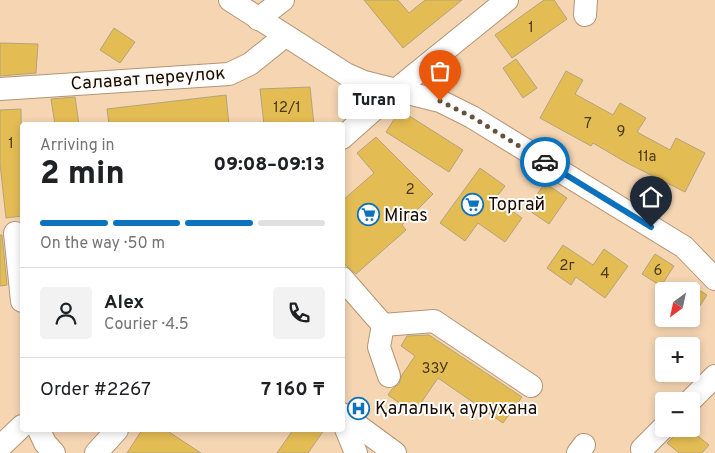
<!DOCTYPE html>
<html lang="en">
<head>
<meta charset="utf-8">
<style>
	body { margin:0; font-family:Overpass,sans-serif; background:#f2f2f2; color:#202124; height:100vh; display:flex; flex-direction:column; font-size:19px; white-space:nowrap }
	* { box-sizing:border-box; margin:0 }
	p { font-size:16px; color:#757577 }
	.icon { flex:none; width:28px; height:28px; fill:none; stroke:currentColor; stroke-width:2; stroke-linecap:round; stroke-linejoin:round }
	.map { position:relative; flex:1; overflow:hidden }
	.drawer { position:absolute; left:20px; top:122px; width:325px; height:310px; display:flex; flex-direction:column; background:#fff; border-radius:5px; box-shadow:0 2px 8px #0003 }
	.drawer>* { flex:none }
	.needle { width:32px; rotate:213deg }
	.tools { position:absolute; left:655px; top:282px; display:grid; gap:10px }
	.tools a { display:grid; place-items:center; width:45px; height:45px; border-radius:5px; background:#fff; box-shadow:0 2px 8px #0003; font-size:25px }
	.pin { position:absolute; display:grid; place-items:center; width:42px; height:42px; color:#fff; margin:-51px -21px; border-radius:50% 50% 50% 0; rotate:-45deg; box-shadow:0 0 5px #0007 }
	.pin .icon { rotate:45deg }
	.courier { position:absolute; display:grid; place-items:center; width:50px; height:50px; margin:-25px; border:4px solid #0b72bd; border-radius:50%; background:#fff; color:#222; box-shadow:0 1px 6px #0007 }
	.bubble { position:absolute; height:35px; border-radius:5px; background:#fff; box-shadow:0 2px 8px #0003; font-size:16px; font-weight:800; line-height:35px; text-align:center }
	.headline em { font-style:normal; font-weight:800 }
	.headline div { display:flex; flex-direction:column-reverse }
	.headline { display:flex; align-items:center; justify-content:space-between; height:85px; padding:0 20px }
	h1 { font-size:32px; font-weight:800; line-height:38px }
	.bar { display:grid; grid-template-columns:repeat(4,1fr); gap:8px 5px; align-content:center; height:60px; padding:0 20px }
	.bar i { height:6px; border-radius:4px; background:#e0e0e0 }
	.bar .selected { background:#0b72bd }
	.bar p { grid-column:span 4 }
	.line { display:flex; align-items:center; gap:12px; padding:0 20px; border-top:1px solid #e0e0e0 }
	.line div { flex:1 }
	.round { display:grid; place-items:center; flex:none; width:52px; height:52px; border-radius:5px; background:#f2f2f2 }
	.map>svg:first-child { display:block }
	.building { fill:#e3bc54; stroke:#b4a47b }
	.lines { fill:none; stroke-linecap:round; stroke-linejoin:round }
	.minor-casing { stroke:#b49574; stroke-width:24 }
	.minor { stroke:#fff; stroke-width:22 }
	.done { stroke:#655340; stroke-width:5; stroke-dasharray:0 9 }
	.route { stroke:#0b72bd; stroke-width:6 }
	.labels { text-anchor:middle; stroke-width:4; stroke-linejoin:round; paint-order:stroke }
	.number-label { font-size:15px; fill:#4b3917 }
	.street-label { font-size:18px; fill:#180d03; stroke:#fffbf8 }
	.poi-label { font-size:18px; fill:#180d03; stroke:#fffbf8; text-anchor:start }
</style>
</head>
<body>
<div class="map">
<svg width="715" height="453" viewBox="0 0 715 453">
	<rect width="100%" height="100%" fill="#f5d5b2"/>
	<g class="building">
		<polygon points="364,0 398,0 409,13 425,0 462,0 403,48"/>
		<polygon points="544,0 554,0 567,19 512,58 495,35"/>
		<polygon points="114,28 135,42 120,63 100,50"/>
		<polygon points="0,43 38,44 36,73 0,76"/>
		<polygon points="516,59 537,88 523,98 503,68"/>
		<polygon points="566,71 583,80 575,94 613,115 620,103 646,118 637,132 670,150 676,138 705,153 685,192 627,163 593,143 591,146 540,118"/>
		<polygon points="310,87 314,125 264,125 260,89"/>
		<polygon points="226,95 229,125 109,125 107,109"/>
		<polygon points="75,97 79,125 55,125 51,99"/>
		<polygon points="21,109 22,216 6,218 0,164 0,110"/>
		<polygon points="400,110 463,150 449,172 386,132"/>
		<polygon points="376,137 433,194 402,225 406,230 356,274 342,262 342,201 374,173 357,153"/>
		<polygon points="480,168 505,186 495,199 522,218 505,242 478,223 465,241 440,223"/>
		<polygon points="545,183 567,198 549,224 527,209"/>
		<polygon points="0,235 2,235 7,285 0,286"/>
		<polygon points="563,245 593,265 604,249 628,266 605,298 576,277 571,285 547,268"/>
		<polygon points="655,254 674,266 661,286 642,274"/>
		<polygon points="691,285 707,295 691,319"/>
		<polygon points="429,335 522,397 503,423 438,378 414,413 388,395 392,389 399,384 402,375 415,356 401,346 407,336"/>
		<polygon points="677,429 689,429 709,445 702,453 679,453 667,443 674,436"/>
		<polygon points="142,430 166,430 201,453 127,453"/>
		<polygon points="293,430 324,430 308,453 277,453"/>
	</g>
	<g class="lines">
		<defs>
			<g id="minor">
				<polyline points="230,0 346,74 364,82 440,101 472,117 684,247 715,279"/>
				<polyline points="585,15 586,0"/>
				<polyline points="258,19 283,0"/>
				<polyline points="0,89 229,74 250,64 285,36"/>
				<polyline points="342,138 397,89 507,0"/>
				<polyline points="15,233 22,301"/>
				<polyline points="342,278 383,325 379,347 389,376"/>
				<polyline points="383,325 434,321 531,386"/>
				<polyline points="690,401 715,376"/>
				<polyline points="342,414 395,453"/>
				<polyline points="342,419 356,453"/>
				<polyline points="39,430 45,443 54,453"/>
				<polyline points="0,447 22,426"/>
				<polyline points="642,449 664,427"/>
				<polyline points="96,453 117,430"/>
				<polyline points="578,453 584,445"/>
			</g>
		</defs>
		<use href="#minor" class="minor-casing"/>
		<use href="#minor" class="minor"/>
	</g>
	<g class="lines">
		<polyline class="done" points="440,101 472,117 545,162"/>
		<polyline class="route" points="545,162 651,227"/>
	</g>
	<defs>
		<symbol id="supermarket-ring" viewBox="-11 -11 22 22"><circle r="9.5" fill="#fffbf8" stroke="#0b72bd" stroke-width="1.5"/><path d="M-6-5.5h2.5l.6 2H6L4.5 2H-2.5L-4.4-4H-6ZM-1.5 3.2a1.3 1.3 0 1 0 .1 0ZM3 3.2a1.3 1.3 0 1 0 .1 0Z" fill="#0b72bd"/></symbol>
		<symbol id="hospital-ring" viewBox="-11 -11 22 22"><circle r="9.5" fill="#fffbf8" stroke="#0b72bd" stroke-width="1.5"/><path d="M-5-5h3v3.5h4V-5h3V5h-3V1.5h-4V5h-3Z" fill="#0b72bd"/></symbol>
	</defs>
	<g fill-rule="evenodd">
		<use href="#supermarket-ring" x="460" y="192" width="25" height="25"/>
		<use href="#supermarket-ring" x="356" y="202" width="25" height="25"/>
		<use href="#hospital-ring" x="346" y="396" width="25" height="25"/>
	</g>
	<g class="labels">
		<g class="number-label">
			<text x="531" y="32">1</text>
			<text x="287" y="112">12/1</text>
			<text x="588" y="128">7</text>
			<text x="621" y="136">9</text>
			<text x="11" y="148">1</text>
			<text x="647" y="161">11а</text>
			<text x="410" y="194">2</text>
			<text x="567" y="270">2г</text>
			<text x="658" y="275">6</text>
			<text x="605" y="278">4</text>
			<text x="435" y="373">33У</text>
		</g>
		<g class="street-label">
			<text transform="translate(148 78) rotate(-4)" y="6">Салават переулок</text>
		</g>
		<g class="poi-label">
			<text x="488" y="210">Торгай</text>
			<text x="384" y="221">Miras</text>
			<text x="375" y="414">Қалалық аурухана</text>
		</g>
	</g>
</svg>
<div class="tools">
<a><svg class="needle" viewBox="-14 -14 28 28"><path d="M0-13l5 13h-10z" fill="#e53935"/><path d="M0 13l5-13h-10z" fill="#757577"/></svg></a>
<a>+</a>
<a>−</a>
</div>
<div class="pin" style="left:440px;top:101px;background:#ea580c"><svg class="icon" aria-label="bag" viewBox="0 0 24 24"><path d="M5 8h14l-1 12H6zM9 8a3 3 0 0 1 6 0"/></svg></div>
<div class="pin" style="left:651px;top:227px;background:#1f2937"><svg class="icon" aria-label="home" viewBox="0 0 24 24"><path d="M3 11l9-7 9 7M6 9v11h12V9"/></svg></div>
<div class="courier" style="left:545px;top:162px"><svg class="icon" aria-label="car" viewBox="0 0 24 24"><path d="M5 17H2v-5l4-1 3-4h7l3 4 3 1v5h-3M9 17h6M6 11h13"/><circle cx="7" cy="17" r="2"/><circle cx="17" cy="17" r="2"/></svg></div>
<div class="bubble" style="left:338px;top:84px;width:72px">Turan</div>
<section class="drawer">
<div class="headline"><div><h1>2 min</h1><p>Arriving in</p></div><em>09:08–09:13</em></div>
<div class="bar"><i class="selected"></i><i class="selected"></i><i class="selected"></i><i></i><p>On the way · 50 m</p></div>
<div class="line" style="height:90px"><a class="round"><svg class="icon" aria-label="person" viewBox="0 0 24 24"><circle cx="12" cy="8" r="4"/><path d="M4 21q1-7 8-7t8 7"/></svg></a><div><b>Alex</b><p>Courier · 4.5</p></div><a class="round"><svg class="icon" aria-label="phone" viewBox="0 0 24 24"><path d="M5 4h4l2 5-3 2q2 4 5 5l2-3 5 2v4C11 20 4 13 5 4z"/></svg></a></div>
<div class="line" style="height:65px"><div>Order #2267</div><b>7 160 ₸</b></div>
</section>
</div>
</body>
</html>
